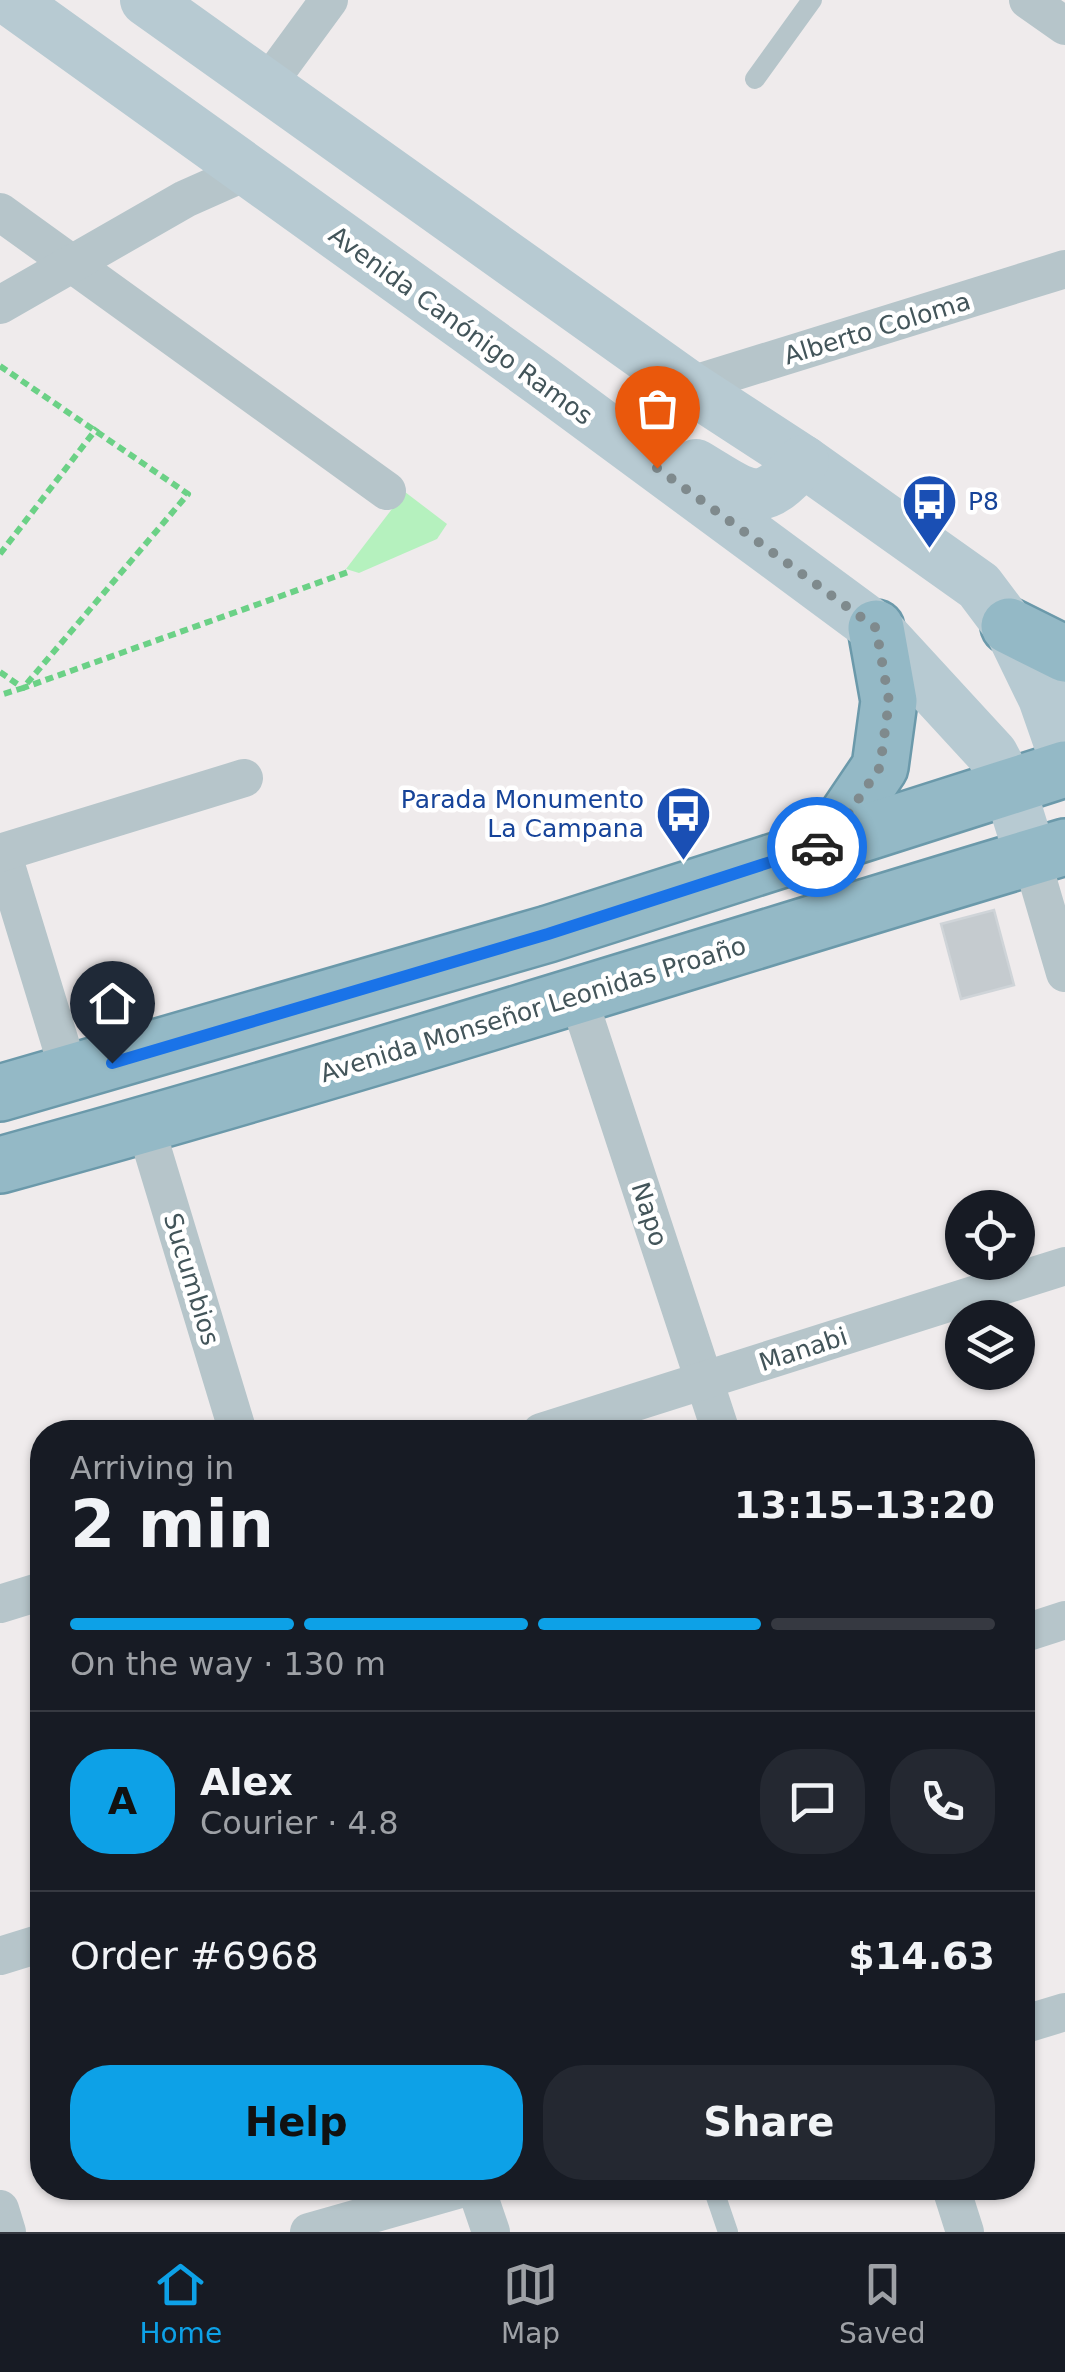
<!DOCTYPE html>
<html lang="en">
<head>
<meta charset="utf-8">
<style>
	body { margin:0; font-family:"DejaVu Sans",sans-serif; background:#242831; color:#f1f3f6; height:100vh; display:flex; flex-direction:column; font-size:38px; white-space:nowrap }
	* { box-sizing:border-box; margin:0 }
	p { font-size:32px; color:#9ea1a6 }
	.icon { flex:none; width:55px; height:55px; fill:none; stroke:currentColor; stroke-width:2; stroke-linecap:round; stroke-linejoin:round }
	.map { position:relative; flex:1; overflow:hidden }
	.sheet { position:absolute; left:30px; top:1420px; width:1005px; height:780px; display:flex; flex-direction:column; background:#171b24; border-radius:40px; box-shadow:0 2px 8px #0004 }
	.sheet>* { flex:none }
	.buttons { position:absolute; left:945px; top:1190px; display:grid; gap:20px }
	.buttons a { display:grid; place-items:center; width:90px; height:90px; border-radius:50%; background:#171b24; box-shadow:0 2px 8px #0004; font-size:50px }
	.pin { position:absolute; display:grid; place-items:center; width:85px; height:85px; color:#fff; margin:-102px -42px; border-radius:50% 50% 50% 0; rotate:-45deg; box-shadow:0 0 10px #0007 }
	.pin .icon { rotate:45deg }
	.courier { position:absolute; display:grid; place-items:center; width:100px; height:100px; margin:-50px; border:8px solid #1a73e8; border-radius:50%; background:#fff; color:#222; box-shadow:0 2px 12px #0007 }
	.headline em { font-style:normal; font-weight:800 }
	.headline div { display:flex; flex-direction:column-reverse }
	.headline { display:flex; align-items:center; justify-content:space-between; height:170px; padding:0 40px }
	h1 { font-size:65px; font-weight:800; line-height:75px }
	.bar { display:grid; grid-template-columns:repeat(4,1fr); gap:15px 10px; align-content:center; height:120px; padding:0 40px }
	.bar i { height:12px; border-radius:8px; background:#363941 }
	.bar .active { background:#0da1e7 }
	.bar p { grid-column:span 4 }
	.line { display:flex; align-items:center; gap:25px; padding:0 40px; border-top:2px solid #363941 }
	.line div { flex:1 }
	.round { display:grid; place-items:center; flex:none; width:105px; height:105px; border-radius:40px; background:#242831 }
	.primary-button { display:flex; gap:20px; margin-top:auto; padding:20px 40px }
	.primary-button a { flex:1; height:115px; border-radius:40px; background:#0da1e7; color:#111; font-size:40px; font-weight:800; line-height:115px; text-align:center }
	.primary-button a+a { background:#242831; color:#f1f3f6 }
	.dock { display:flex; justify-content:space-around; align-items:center; height:140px; border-top:2px solid #363941; background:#171b24; font-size:28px; color:#9ea1a6 }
	.dock a { display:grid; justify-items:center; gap:5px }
	.dock .active { color:#0da1e7 }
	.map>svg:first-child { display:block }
	.green { fill:#b5f1be }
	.building { fill:#c5cbcf; stroke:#cfd4d8; stroke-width:2.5 }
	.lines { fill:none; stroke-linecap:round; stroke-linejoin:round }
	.trunk-casing { stroke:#6b99aa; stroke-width:60 }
	.path { stroke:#6bd186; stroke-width:6; stroke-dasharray:8 5; stroke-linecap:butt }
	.service { stroke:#b6c5ca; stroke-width:20 }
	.minor { stroke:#b6c5ca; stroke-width:38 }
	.secondary { stroke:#b7cad2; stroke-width:52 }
	.trunk { stroke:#94b9c6; stroke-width:55 }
	.done { stroke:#7f8a8d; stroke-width:10; stroke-dasharray:0 18 }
	.route { stroke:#1a73e8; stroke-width:12 }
	.labels { text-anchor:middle; stroke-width:9; stroke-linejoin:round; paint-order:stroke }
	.street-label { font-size:25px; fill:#43555a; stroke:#fff }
	.transit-label { font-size:25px; fill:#164399; stroke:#fff; text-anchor:start }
</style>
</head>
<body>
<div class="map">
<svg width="1065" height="2232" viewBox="0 0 1065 2232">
	<rect width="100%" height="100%" fill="#efebec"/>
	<polygon class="green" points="405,492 447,524 437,539 359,573 346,569"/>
	<polygon class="building" points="994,910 1014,985 961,999 941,924"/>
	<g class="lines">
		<defs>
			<g id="trunk">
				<polyline points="1009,626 1065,654"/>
				<polyline points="828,844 880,767 889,701 876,628"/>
				<polyline points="0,1093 548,934 1065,769"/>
				<path d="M0 1165C358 1067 710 953 1065 847"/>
			</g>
		</defs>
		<use href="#trunk" class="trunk-casing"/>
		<g class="path">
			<polyline points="0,366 188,494 23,688 0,695"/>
			<polyline points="0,554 97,428"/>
			<polyline points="0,672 23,688 351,571"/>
		</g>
		<g class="service">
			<polyline points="755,79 812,0"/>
			<polyline points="713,2188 728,2232"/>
		</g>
		<g class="minor">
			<polyline points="1028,0 1065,26"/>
			<polyline points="266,86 329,0"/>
			<polyline points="0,212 387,491"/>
			<polyline points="0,305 185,199 248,171"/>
			<polyline points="688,386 1065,269"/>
			<polyline points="2,852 70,1075"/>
			<polyline points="0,853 244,778"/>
			<polyline points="1031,857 1065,973"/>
			<polyline points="578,997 721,1432"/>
			<polyline points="145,1125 238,1432"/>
			<polyline points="541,1432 1065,1266"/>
			<polyline points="0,1604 42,1591"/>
			<polyline points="1022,1634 1065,1620"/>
			<polyline points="0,1956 42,1943"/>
			<polyline points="1022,2025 1065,2012"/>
			<polyline points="476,2188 491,2232"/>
			<polyline points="951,2188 965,2232"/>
			<polyline points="0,2209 7,2232"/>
			<polyline points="309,2232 464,2188"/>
		</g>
		<g class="secondary">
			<polyline points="10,0 543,382 876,628 992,754 1009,786 1031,857"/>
			<polyline points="146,0 688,386 803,461 979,586 1009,626 1044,698 1065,758"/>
			<path d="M696 465C748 496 758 513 803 461"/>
		</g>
		<use href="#trunk" class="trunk"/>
	</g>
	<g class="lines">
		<polyline class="done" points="657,468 876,628 889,701 880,767 828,844 817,847"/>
		<polyline class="route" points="112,1063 548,934 817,847"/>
	</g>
	<defs>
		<symbol id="bus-pin" viewBox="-11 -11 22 30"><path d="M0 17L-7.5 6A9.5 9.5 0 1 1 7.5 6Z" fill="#1a4fb4" stroke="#fff"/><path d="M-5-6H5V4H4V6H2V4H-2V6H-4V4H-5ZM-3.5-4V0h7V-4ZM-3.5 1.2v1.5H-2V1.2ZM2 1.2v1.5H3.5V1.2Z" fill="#fff"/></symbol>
	</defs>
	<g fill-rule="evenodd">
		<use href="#bus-pin" x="898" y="470" width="63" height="86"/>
		<use href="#bus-pin" x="652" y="782" width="63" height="86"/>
	</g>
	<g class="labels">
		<g class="street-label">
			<text transform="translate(461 325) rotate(36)" y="9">Avenida Canónigo Ramos</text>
			<text transform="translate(877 328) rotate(-17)" y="9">Alberto Coloma</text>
			<text transform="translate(533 1009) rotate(-17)" y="9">Avenida Monseñor Leonidas Proaño</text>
			<text transform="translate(650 1214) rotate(72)" y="9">Napo</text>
			<text transform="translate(192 1279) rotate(73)" y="9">Sucumbios</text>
			<text transform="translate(803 1349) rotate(-18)" y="9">Manabi</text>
		</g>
		<g class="transit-label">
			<text x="968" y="510">P8</text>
			<text x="644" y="808" text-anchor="end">Parada Monumento<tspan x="644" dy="29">La Campana</tspan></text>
		</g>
	</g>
</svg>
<div class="buttons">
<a><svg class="icon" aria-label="locate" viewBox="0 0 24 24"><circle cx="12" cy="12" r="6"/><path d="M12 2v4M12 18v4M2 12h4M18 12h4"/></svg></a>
<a><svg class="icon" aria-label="layers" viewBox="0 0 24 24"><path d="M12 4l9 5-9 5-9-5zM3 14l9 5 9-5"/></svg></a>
</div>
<div class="pin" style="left:657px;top:468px;background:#ea580c"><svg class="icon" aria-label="bag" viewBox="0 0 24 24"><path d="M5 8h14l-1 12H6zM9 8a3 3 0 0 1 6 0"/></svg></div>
<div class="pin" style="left:112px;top:1063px;background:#1f2937"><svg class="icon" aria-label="home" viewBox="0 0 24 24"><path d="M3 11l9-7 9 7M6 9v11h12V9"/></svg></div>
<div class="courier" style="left:817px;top:847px"><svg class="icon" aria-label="car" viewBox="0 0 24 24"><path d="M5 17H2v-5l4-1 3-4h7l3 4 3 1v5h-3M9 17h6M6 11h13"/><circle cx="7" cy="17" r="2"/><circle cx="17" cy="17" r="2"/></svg></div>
<section class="sheet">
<div class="headline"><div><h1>2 min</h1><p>Arriving in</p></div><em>13:15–13:20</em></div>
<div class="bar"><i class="active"></i><i class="active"></i><i class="active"></i><i></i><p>On the way · 130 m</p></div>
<div class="line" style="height:180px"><b class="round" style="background:#0da1e7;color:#111">A</b><div><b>Alex</b><p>Courier · 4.8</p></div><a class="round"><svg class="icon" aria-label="chat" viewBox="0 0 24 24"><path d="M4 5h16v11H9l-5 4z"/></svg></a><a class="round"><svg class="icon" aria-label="phone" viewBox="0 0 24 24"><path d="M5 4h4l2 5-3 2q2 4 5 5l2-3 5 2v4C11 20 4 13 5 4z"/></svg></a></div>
<div class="line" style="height:130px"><div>Order #6968</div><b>$14.63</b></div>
<div class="primary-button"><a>Help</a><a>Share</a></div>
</section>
</div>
<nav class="dock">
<a class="active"><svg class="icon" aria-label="home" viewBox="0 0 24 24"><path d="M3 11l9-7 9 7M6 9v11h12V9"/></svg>Home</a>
<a><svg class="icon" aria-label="map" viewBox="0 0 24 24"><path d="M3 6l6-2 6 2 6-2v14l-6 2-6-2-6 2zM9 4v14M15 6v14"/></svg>Map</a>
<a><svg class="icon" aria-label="saved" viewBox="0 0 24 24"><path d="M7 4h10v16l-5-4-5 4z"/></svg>Saved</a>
</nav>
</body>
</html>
